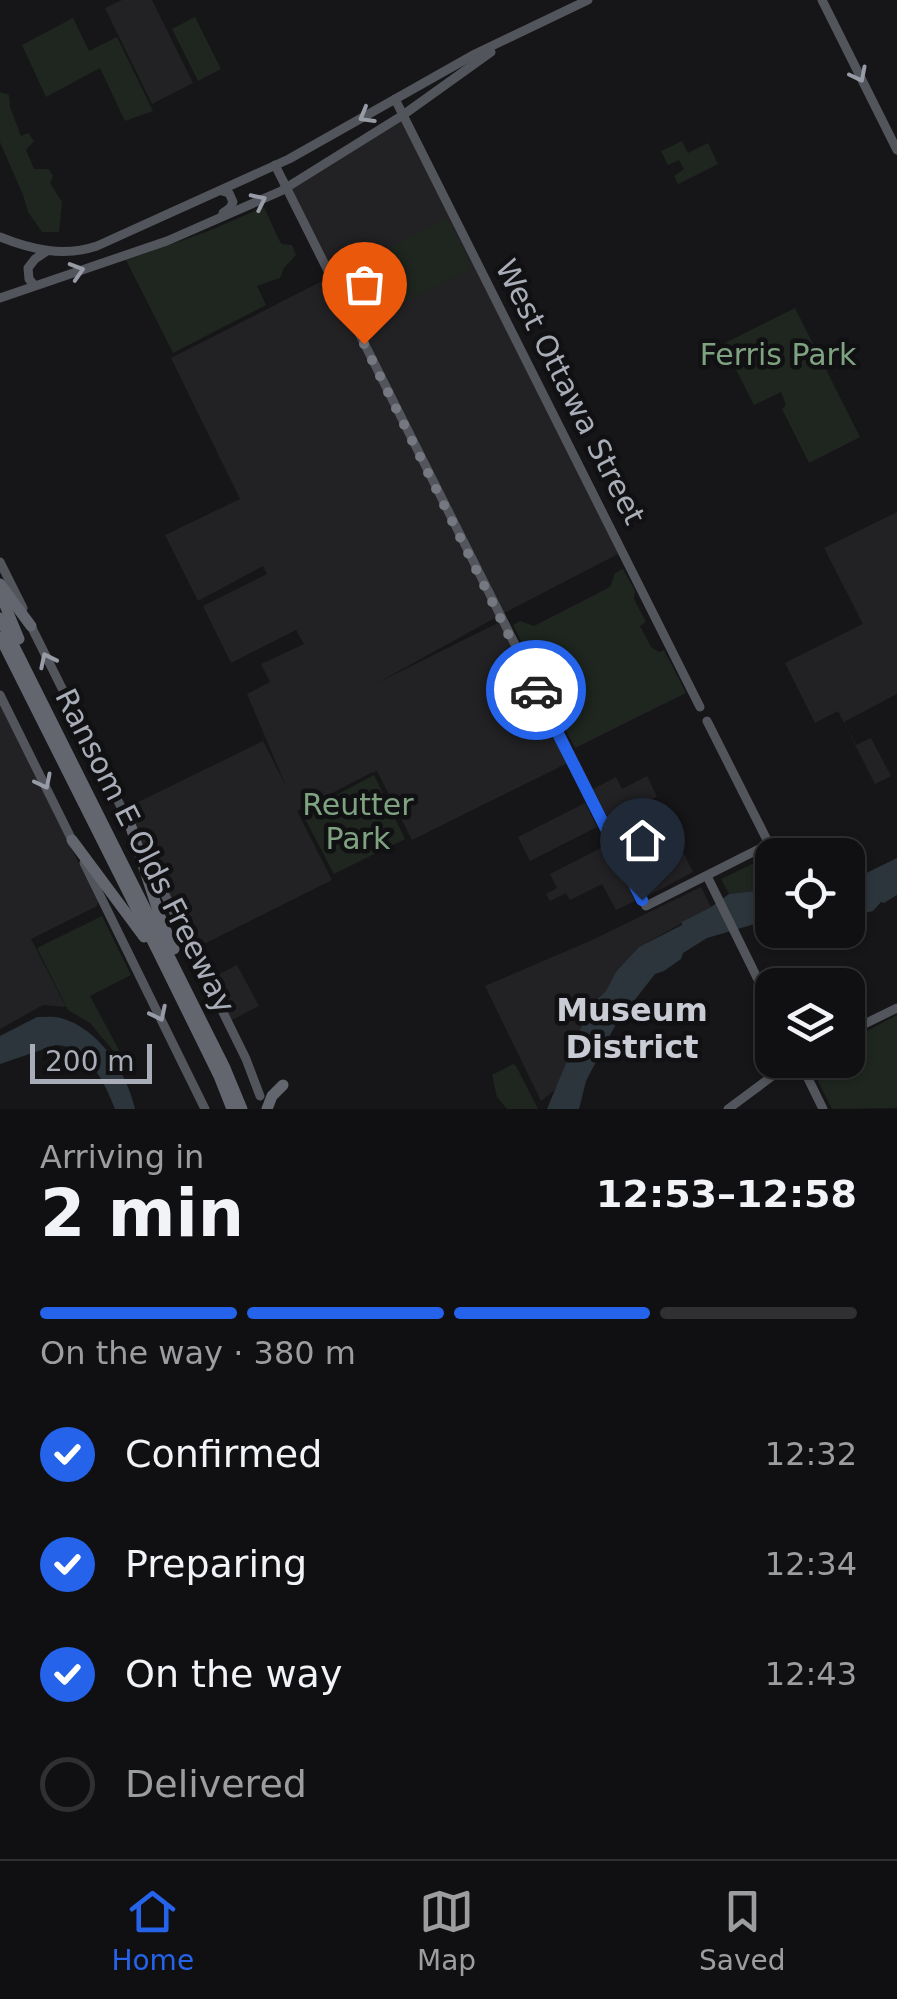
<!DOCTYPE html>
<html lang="en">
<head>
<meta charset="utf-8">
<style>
	body { margin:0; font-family:"DejaVu Sans",sans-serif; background:#1e1e20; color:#f1f3f6; height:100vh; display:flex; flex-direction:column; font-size:38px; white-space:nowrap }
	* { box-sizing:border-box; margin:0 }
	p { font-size:32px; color:#9c9d9f }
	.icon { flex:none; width:55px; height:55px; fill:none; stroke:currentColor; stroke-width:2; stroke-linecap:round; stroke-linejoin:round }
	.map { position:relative; height:1109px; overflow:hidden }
	.sheet { display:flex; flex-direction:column; background:#101012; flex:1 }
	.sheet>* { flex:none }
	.controls { position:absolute; left:755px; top:838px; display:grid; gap:20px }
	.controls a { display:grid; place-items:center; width:110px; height:110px; border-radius:20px; background:#101012; box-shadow:0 2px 8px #0004,0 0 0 2px #303032; font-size:50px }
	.scale { position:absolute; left:30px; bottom:25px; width:122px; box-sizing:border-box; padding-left:10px; border:5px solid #a8adb8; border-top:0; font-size:28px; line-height:35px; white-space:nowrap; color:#a8adb8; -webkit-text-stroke:8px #111113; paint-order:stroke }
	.pin { position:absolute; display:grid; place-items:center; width:85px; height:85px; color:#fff; margin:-102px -42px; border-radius:50% 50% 50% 0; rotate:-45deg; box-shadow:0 0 10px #0007 }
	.pin .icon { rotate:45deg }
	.courier { position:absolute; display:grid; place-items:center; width:100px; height:100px; margin:-50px; border:8px solid #2563eb; border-radius:50%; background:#fff; color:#222; box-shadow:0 2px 12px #0007 }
	.head em { font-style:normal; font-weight:700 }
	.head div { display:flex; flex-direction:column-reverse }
	.head { display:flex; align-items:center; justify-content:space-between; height:170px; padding:0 40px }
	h1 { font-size:65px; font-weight:700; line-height:75px }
	.bar { display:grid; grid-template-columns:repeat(4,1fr); gap:15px 10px; align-content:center; height:120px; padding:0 40px }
	.bar i { height:12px; border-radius:8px; background:#303032 }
	.bar .active { background:#2563eb }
	.bar p { grid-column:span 4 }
	ol { padding:0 40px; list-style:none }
	li { display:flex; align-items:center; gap:30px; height:110px }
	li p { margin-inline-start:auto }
	li .icon { padding:10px; border-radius:50%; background:#2563eb; color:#fff; stroke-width:4 }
	li:last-child { color:#9c9d9f }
	li i { width:55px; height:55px; border:5px solid #303032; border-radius:50% }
	.tab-bar { display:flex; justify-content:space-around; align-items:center; height:140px; border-top:2px solid #303032; background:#101012; font-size:28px; color:#9c9d9f }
	.tab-bar a { display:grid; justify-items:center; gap:5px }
	.tab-bar .active { color:#2563eb }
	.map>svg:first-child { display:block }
	.built { fill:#222225 }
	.green { fill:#1e261f }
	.water { fill:#2c353c }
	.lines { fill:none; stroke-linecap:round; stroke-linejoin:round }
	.major { stroke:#53555c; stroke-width:9 }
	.highway { stroke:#63666e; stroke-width:11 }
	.oneway { stroke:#979ba6 }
	.done { stroke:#757880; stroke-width:10; stroke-dasharray:0 18 }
	.route { stroke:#2563eb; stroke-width:12 }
	.labels { text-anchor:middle; stroke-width:9; stroke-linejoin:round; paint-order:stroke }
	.park-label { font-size:30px; fill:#7fa381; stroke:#111113 }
	.street-label { font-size:30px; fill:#a8adb8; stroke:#111113 }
	.neighbourhood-label { font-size:32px; font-weight:bold; fill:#c9ccd4; stroke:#111113 }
</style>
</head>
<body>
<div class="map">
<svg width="897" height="1109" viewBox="0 0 897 1109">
	<rect width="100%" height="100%" fill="#161618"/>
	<g class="built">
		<polygon points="122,0 152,0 193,83 152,104 105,8"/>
		<polygon points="403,115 592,491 618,554 504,613 377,683 502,621 572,761 412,840 377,771 371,773 297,811 332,880 192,950 122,810 263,741 286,786 247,694 270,682 261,664 304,644 296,630 231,663 203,606 267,574 263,566 198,601 165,535 240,499 171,358 330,277 286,187"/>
		<polygon points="897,512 897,694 844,722 856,745 871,738 891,776 875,784 838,711 815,723 785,663 863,624 824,548"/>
		<polygon points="0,704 98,902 97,906 31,939 66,1007 43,1005 0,1029"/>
		<polygon points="647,776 657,797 610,822 593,789 616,777 622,789"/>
		<polygon points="585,803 597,827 530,861 518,837"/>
		<polygon points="665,816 693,872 648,896 619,840"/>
		<polygon points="607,845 635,901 616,910 602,884 570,900 566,893 550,901 546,894 557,888 550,874"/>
		<polygon points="701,887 711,907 639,947 606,991 590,1006 556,1089 541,1101 485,986 592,940"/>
		<polygon points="237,965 259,1006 230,1021 208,980"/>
	</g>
	<g class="green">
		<polygon points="195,17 221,69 198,81 172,29"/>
		<polygon points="73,18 89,51 117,37 153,111 125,121 100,68 46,97 22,45"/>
		<polygon points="0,92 9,95 10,107 21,136 28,133 34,141 26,150 34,169 49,169 53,176 50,183 62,202 59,232 42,232 28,212 23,195 0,142"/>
		<polygon points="682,141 688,153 708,143 718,164 678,184 674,176 684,169 679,160 668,165 661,151"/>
		<polygon points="264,207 279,240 282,244 292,245 296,255 284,268 280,278 257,286 266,305 173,353 126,260 206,232"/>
		<polygon points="444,220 450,223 472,268 361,324 339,278 341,272"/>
		<polygon points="795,308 860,437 809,463 782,409 786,405 781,392 754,405 723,344"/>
		<polygon points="623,569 635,591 634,599 646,622 640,626 651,647 659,652 664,650 686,693 575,748 513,625 520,621 534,626 610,587 615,573"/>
		<polygon points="374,775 405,839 334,874 302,813"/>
		<polygon points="763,859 772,877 772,889 729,894 721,879"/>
		<polygon points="102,916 131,975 90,996 127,1065 123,1067 116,1054 90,1023 68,1010 37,948"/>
		<polygon points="897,1015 897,1108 832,1109 808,1061 848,1060 848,1041"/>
		<polygon points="513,1064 516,1066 538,1109 507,1109 497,1097 492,1075"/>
	</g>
	<g class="water">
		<polygon points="897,858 897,895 884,903 881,902 873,911 848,917 848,882"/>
		<polygon points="772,889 772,919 707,938 683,953 681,959 664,971 655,974 616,1024 586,1081 579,1109 547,1109 590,1006 606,991 616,972 639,947 682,925 682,922 711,907 729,894"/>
		<path d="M37 1017C45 1017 54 1016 61 1018 100 1029 127 1073 135 1109H115C105 1083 87 1045 56 1045L0 1064V1036Z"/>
	</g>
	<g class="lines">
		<g class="major">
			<polyline points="822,0 897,150"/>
			<polyline points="395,99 700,707"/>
			<polyline points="275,165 646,906 769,844 707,721"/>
			<polyline points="222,191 229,193 233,202 230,208 223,213"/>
			<path d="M0 237C32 250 64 257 97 246L289 159 475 54 588 0"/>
			<polyline points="34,285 29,279 28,268 35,259 47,251"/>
			<polyline points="0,298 167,241 281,191 403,115 491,52"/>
			<polyline points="0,562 23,608"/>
			<polyline points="29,622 131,827"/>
			<polyline points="0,695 74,844"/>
			<polyline points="143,850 246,1059 260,1096"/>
			<polyline points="84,863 205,1109"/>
			<polyline points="707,876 772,1008"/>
			<polyline points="848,1032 897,1008"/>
			<polyline points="799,1060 823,1109"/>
			<polyline points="728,1109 794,1060"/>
		</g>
		<g class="highway">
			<polyline points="0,584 31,626"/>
			<polyline points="0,593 19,639"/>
			<polyline points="0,618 225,1068 242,1109"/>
			<polyline points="0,637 158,952 219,1076 232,1109"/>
			<polyline points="130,824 160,917 174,949"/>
			<polyline points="72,840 144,937"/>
			<polyline points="267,1109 272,1096 283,1085"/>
		</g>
	</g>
	<defs><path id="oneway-chevron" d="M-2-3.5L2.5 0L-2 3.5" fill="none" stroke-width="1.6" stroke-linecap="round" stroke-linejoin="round" transform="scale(2.5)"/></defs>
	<g class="oneway">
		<use href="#oneway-chevron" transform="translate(859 75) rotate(63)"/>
		<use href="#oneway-chevron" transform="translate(366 116) rotate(150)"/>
		<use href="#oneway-chevron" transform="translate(259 201) rotate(-26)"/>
		<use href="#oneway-chevron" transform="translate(77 271) rotate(-17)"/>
		<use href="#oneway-chevron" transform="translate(47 660) rotate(-116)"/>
		<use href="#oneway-chevron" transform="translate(44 782) rotate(63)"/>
		<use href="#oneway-chevron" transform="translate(159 1014) rotate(64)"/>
	</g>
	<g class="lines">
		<polyline class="done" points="364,344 536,690"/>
		<polyline class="route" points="536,690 642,900"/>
	</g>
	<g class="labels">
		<g class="park-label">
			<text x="778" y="365">Ferris Park</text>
			<text x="358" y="815">Reutter<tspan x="358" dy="34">Park</tspan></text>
		</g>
		<g class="street-label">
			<text transform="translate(570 392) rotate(63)" y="10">West Ottawa Street</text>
			<text transform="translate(145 851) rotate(63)" y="10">Ransom E Olds Freeway</text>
		</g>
		<g class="neighbourhood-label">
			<text x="632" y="1021">Museum<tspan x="632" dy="37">District</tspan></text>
		</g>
	</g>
</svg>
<div class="controls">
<a><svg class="icon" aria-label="locate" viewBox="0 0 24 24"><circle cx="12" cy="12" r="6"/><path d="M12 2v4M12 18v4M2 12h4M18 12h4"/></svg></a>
<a><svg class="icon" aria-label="layers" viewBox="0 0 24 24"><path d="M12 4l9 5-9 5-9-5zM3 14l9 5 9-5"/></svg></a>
</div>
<div class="scale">200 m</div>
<div class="pin" style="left:364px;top:344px;background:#ea580c"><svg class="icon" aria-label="bag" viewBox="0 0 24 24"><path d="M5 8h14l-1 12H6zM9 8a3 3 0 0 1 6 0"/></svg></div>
<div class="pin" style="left:642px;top:900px;background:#1f2937"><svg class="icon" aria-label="home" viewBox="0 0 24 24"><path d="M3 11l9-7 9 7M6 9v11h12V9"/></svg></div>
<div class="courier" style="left:536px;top:690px"><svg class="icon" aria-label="car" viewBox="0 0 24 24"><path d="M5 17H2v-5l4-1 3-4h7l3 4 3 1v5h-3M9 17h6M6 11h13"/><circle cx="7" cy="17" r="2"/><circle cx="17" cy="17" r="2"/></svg></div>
</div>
<section class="sheet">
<div class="head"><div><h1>2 min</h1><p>Arriving in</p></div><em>12:53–12:58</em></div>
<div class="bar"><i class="active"></i><i class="active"></i><i class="active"></i><i></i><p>On the way · 380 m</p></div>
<ol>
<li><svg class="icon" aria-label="check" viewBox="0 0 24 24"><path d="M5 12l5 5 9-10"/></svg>Confirmed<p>12:32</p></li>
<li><svg class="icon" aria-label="check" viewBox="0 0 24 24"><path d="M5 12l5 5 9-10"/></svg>Preparing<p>12:34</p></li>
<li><svg class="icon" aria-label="check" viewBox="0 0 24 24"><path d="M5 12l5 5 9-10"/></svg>On the way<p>12:43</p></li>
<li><i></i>Delivered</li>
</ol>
</section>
<nav class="tab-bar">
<a class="active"><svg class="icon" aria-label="home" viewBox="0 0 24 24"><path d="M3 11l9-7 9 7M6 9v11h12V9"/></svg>Home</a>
<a><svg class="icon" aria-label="map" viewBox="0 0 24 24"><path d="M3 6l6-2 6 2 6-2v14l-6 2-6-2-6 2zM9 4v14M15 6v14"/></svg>Map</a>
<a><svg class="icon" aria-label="saved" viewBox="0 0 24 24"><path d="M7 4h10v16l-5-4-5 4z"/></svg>Saved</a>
</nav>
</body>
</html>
